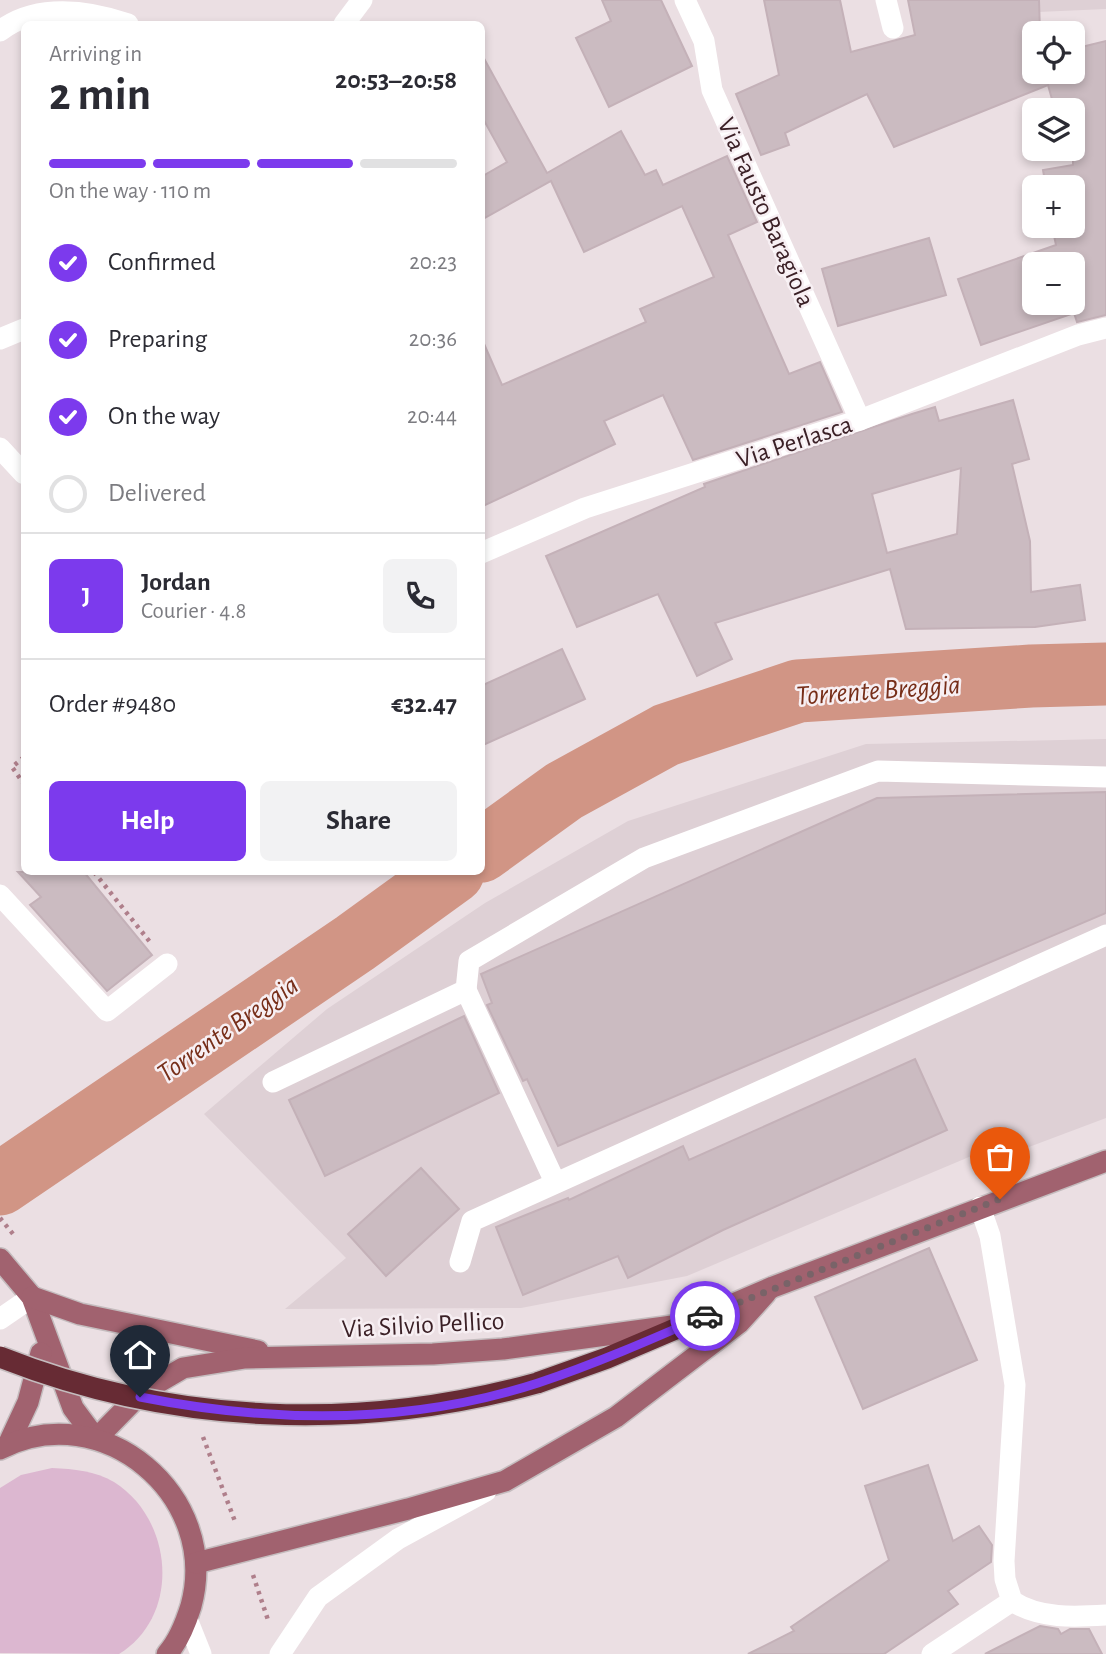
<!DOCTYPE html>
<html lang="en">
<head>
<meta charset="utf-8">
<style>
	body { margin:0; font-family:"Alegreya Sans",sans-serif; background:#f2f2f3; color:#2b2b33; height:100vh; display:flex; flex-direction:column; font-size:26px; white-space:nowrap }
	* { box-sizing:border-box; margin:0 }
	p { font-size:23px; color:#7c7c81 }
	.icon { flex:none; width:38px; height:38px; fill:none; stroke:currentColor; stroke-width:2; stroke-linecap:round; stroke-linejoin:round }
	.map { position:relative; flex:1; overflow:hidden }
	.sheet { position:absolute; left:21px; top:21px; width:464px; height:854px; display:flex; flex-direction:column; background:#fff; border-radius:10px; box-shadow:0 4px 10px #0003 }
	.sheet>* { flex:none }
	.tools { position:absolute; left:1022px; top:21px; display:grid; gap:14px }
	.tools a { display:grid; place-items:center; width:63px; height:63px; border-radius:10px; background:#fff; box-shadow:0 4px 10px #0003; font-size:35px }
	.pin { position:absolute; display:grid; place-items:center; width:60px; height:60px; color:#fff; margin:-72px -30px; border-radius:50% 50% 50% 0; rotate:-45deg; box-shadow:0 0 7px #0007 }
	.pin .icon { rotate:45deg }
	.courier { position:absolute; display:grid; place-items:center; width:70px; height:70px; margin:-35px; border:5px solid #7c3aed; border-radius:50%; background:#fff; color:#222; box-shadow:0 2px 9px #0007 }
	.summary em { font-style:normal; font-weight:700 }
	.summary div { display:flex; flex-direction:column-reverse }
	.summary { display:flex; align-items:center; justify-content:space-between; height:119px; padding:0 28px }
	h1 { font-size:46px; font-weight:700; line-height:52px }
	.bar { display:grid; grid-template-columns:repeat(4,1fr); gap:10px 7px; align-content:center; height:84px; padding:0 28px }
	.bar i { height:9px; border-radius:5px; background:#e1e1e2 }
	.bar .active { background:#7c3aed }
	.bar p { grid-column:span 4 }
	.line { display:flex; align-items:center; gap:18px; padding:0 28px; border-top:2px solid #e1e1e2 }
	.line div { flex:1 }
	.round { display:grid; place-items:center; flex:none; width:74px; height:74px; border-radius:10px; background:#f2f2f3 }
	ol { padding:0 28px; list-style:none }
	li { display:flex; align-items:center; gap:21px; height:77px }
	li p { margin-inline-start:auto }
	li .icon { padding:7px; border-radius:50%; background:#7c3aed; color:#fff; stroke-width:4 }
	li:last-child { color:#7c7c81 }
	li i { width:38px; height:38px; border:4px solid #e1e1e2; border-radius:50% }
	.button { display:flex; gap:14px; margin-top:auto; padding:14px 28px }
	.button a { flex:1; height:80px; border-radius:10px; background:#7c3aed; color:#fff; font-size:28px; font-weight:700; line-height:80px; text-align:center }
	.button a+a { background:#f2f2f3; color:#2b2b33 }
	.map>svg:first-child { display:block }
	.built { fill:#ded0d5 }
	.green { fill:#dcb7d0 }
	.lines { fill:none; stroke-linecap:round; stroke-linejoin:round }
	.river { stroke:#d19585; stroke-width:63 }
	.building { fill:#cbbbc1; stroke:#c4b1b8; stroke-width:2; fill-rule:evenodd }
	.major-casing { stroke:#c4bcbe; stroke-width:24 }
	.highway-casing { stroke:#c4bcbe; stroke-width:24 }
	.path { stroke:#af7f8b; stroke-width:4.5; stroke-dasharray:3.5 5; stroke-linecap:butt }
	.minor { stroke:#fff; stroke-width:21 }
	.major { stroke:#a1626f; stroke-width:21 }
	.highway { stroke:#672b34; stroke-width:21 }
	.highway-bridge-casing { stroke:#c4bcbe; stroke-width:24; stroke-linecap:butt }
	.highway-bridge { stroke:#672b34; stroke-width:21 }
	.done { stroke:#796368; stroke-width:7; stroke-dasharray:0 12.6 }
	.route { stroke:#7c3aed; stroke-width:9 }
	.labels { text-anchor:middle; stroke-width:5; stroke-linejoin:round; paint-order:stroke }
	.street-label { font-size:26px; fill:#3b2026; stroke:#f7eff3 }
	.water-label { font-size:28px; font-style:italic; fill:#772e19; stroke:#f7eff3 }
</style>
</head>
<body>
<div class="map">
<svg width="1106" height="1654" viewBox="0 0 1106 1654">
	<rect width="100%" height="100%" fill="#ebdfe3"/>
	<g class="built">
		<polygon points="1036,0 1106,0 1106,9 1038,12"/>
		<polygon points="1106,739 1106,1118 1021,1150 1007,1141 687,1276 521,1308 285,1309 346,1258 204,1114 327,1009 485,903 628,821 866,744"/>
	</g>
	<path class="green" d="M52 1468C74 1469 95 1471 114 1482 173 1519 182 1615 119 1654L0 1653V1488L21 1475Z"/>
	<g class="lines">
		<g class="river">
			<polyline points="481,851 564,791 666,735 798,691 1031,676 1106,674"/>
			<polyline points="0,1184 355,943 453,872"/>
		</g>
	</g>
	<g class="building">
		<polygon points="602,0 661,0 692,66 609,107 576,38 611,21"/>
		<path d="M764 0H840L851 52 915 35 908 0H1039L1040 33H1034V72H1073V49L1106 41V315L1077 322 1074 313 981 345 958 279 1056 245 1052 226H1073V187H1046L1043 170 1073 165V110H1055L1048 85 894 147 867 94 785 133 789 145 761 155 736 94 779 75ZM1034 264H1073V303H1034Z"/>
		<polygon points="481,53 547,173 621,131 645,175 656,170 663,185 727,156 757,222 728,235 789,374 820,362 842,412 693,460 663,395 604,421 615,444 481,507 481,337 502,385 646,322 640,309 714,277 682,206 584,252 551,181 481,220 481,177 507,162 481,115"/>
		<polygon points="929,238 946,295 838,326 822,269"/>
		<path d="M1013 400 1029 459 1012 464 1030 541 1031 592 1080 585 1085 620 1035 627 906 629 890 569 715 623 732 659 697 676 658 594 577 627 546 556 705 487 704 484 912 414 935 407 939 421ZM961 468 957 534 887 553 872 494Z"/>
		<polygon points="562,649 585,699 481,746 481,686"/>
		<polygon points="1106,792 1106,913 558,1146 527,1079 523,1081 487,1005 492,1003 481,974 877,798"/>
		<polygon points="18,872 84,872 152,955 107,991 30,905 41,897"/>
		<polygon points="464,1016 499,1093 325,1176 289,1100"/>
		<polygon points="915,1059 947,1130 723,1230 628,1278 618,1256 523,1295 496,1227 568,1198 569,1200 683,1146 689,1160"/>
		<polygon points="421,1168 459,1209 386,1276 348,1234"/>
		<polygon points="929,1248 977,1360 863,1409 815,1297"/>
		<polygon points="928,1465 953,1541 979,1526 992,1545 991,1562 948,1591 958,1604 884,1654 748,1654 794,1631 791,1627 889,1560 865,1486"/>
		<polygon points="1040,1626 1058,1629 1061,1634 1070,1629 1089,1629 1102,1654 985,1654"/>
	</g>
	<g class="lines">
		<defs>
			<g id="major">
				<polyline points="0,1259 32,1297 73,1408 96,1439"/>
				<polyline points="32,1297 80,1314 258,1351"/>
				<polyline points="96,1439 142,1392 183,1368 245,1358 433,1354 503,1349 687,1324 773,1287 1106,1161"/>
				<polyline points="8,1445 28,1402 41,1353"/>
				<path d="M0 1449C103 1396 221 1496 191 1606 186 1622 178 1642 167 1654"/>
				<polyline points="196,1563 408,1509 505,1481 616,1417 739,1323 766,1293"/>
			</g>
			<polyline id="highway" points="537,1383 607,1358 687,1324"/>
		</defs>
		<use href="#major" class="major-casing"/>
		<use href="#highway" class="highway-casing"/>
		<g class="path">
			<polyline points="24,757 12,767 24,784"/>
			<polyline points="94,872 150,942"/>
			<polyline points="0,1218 13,1234"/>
			<polyline points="203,1437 236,1524"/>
			<polyline points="253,1575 268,1620"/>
		</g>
		<g class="minor">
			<polyline points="685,0 704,41 712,90 860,420"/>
			<polyline points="886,0 893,28"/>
			<polyline points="344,24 362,0"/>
			<path d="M0 31C36 3 88 10 128 24"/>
			<polyline points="0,339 24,329"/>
			<polyline points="0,448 24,474"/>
			<polyline points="481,553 585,508 860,420 1078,335 1106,328"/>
			<polyline points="0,895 107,1011 167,964"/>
			<polyline points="466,990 555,1182"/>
			<polyline points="273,1082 466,990 469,961 644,858 878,771 1106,777"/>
			<path d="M980 1207 990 1236 1015 1385 1004 1561 1005 1579 1012 1601C1039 1619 1075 1617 1106 1615"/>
			<polyline points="460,1262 472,1221 1106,935"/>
			<polyline points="0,1319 32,1297"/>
			<polyline points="187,1619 201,1654"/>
			<polyline points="280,1654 318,1597 398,1539 486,1491"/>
			<polyline points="932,1654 1012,1601"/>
		</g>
		<use href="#major" class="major"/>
		<use href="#highway" class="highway"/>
		<defs>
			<path id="highway-bridge" d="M0 1357C171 1425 360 1432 537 1383"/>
		</defs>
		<use href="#highway-bridge" class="highway-bridge-casing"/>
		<use href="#highway-bridge" class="highway-bridge"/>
	</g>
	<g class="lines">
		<polyline class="done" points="705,1316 1000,1199"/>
		<path class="route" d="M140 1397C271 1423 409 1425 538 1383 595 1364 650 1340 705 1316"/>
	</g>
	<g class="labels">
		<g class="street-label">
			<text transform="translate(767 212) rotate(66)" y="9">Via Fausto Baragiola</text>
			<text transform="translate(794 441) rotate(-18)" y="9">Via Perlasca</text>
			<text transform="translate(423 1324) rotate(-3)" y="9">Via Silvio Pellico</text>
		</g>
		<g class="water-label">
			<text transform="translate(878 689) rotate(-4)" y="10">Torrente Breggia</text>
			<text transform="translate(227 1028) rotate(-35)" y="10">Torrente Breggia</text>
		</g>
	</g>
</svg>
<div class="tools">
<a><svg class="icon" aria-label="locate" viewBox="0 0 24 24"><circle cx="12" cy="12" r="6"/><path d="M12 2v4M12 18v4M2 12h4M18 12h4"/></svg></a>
<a><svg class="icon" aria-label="layers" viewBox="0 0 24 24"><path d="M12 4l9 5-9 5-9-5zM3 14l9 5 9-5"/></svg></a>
<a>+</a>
<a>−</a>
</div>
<div class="pin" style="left:1000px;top:1199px;background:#ea580c"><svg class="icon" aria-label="bag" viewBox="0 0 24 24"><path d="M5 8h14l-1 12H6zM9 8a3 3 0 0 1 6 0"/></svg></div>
<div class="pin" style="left:140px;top:1397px;background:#1f2937"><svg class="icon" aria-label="home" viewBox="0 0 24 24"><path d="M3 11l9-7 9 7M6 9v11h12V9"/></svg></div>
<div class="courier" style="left:705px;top:1316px"><svg class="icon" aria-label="car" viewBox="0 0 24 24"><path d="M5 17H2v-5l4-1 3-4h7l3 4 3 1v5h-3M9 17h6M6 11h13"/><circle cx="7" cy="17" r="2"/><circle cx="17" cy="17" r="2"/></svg></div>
<section class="sheet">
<div class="summary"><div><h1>2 min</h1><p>Arriving in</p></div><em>20:53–20:58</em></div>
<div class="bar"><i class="active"></i><i class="active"></i><i class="active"></i><i></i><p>On the way · 110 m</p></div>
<ol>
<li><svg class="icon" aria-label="check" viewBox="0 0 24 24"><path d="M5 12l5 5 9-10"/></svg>Confirmed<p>20:23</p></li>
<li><svg class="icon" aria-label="check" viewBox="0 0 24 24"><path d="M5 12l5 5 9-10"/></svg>Preparing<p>20:36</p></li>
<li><svg class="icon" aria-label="check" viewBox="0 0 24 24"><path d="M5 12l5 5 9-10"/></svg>On the way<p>20:44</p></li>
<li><i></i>Delivered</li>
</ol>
<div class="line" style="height:126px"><b class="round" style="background:#7c3aed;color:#fff">J</b><div><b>Jordan</b><p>Courier · 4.8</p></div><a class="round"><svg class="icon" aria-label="phone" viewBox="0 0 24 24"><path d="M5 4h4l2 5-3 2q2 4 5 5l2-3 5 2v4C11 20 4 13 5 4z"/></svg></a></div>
<div class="line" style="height:91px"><div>Order #9480</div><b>€32.47</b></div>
<div class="button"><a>Help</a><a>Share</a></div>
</section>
</div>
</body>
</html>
